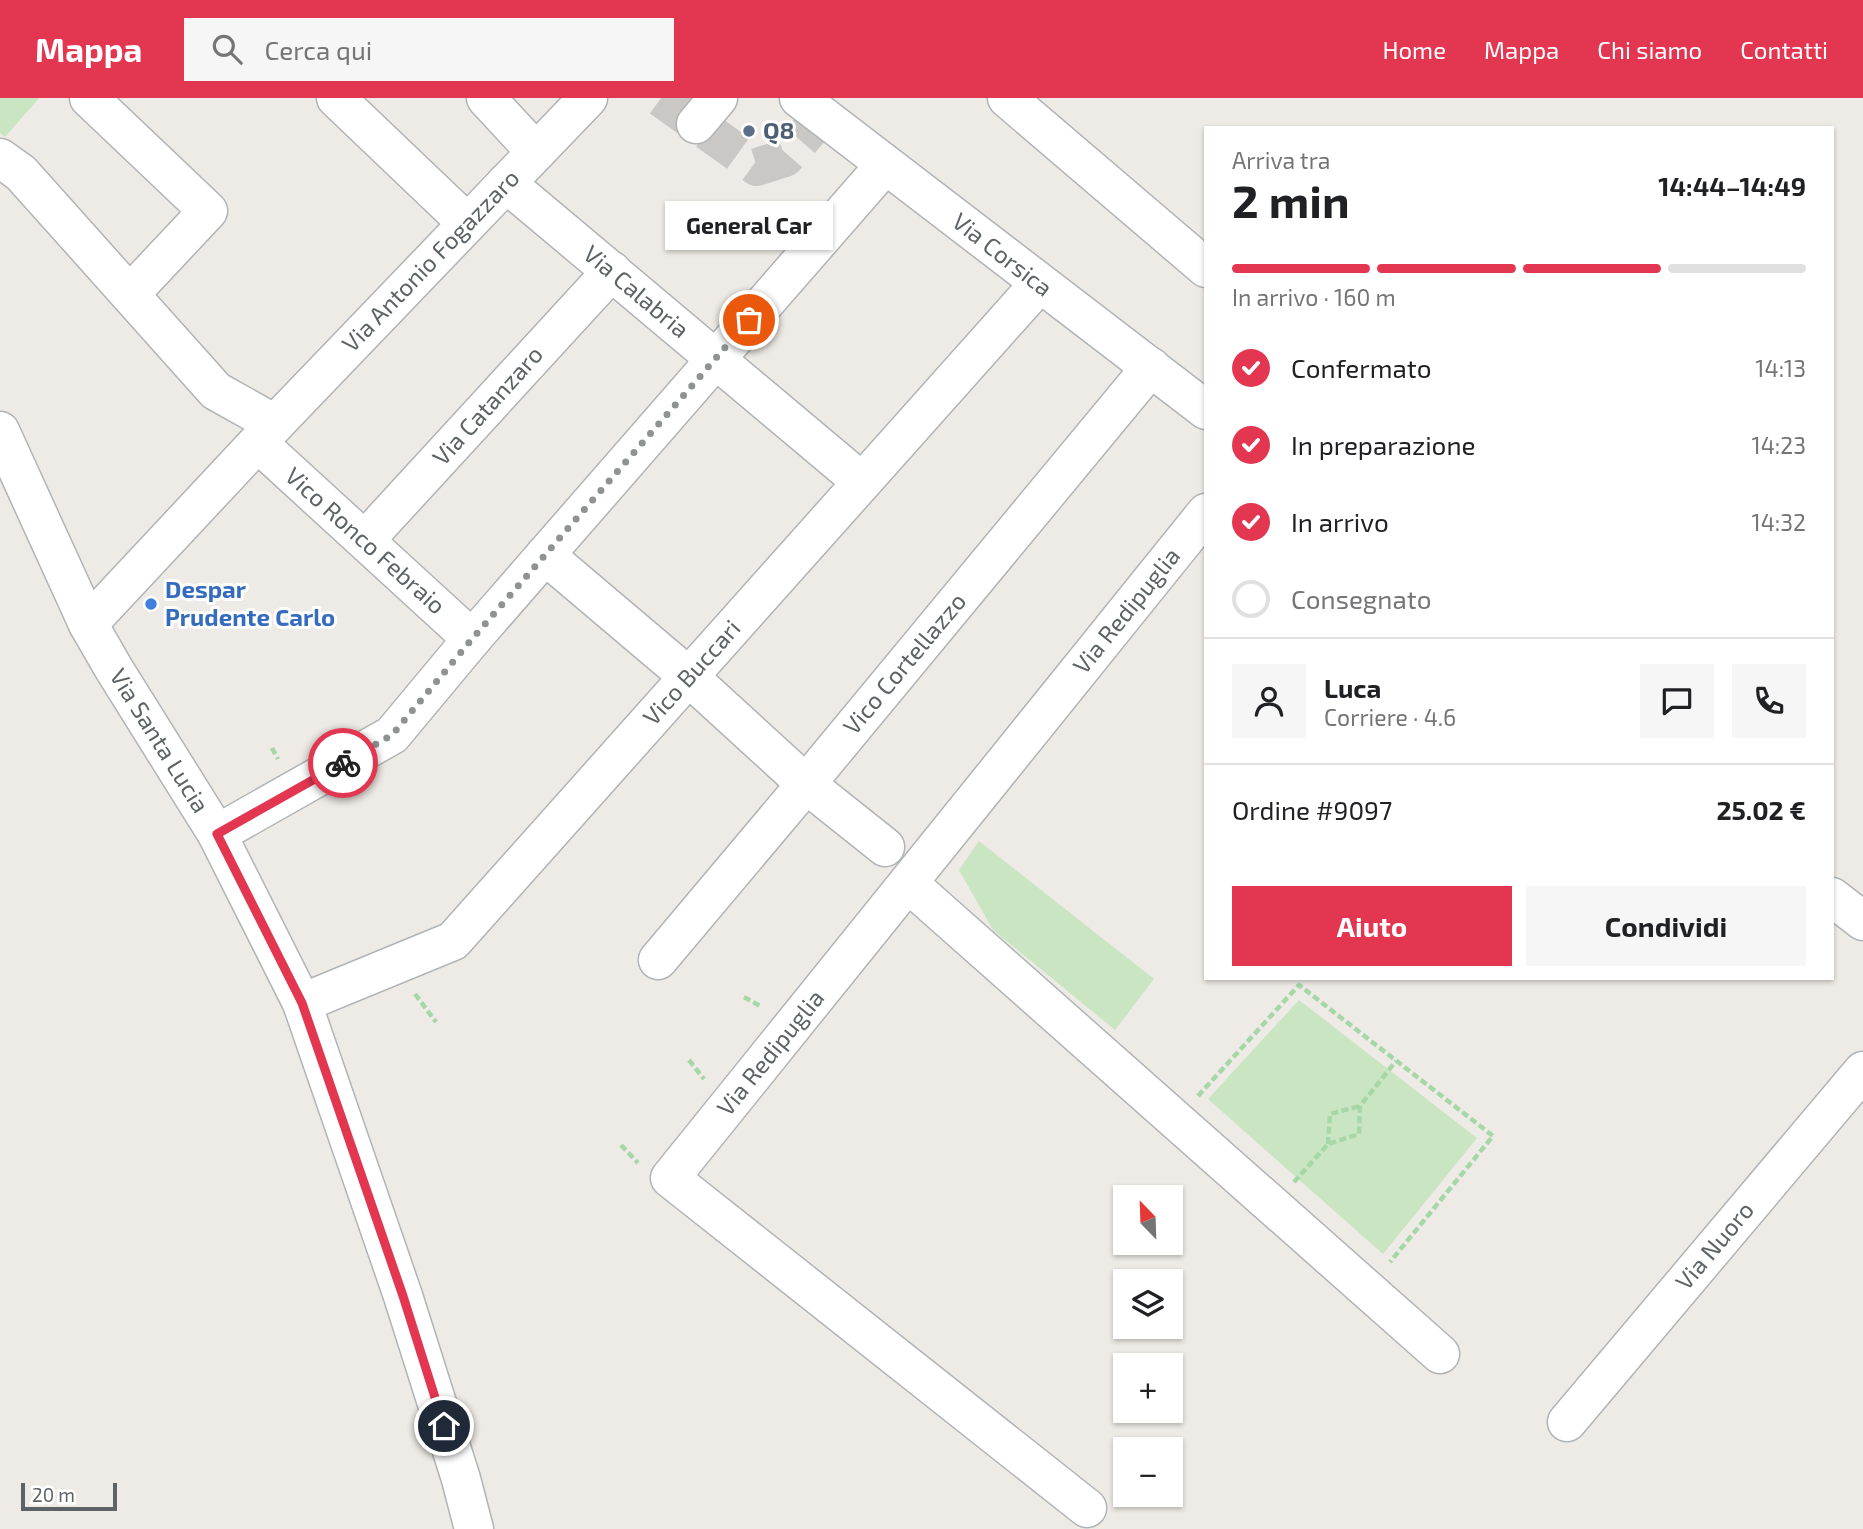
<!DOCTYPE html>
<html lang="it">
<head>
<meta charset="utf-8">
<style>
	body { margin:0; font-family:"Exo 2",sans-serif; background:#f6f6f6; color:#202124; height:100vh; display:flex; flex-direction:column; font-size:26px; white-space:nowrap }
	* { box-sizing:border-box; margin:0 }
	p { font-size:23px; color:#757577 }
	.icon { flex:none; width:38px; height:38px; fill:none; stroke:currentColor; stroke-width:2; stroke-linecap:round; stroke-linejoin:round }
	.map { position:relative; flex:1; overflow:hidden }
	.sheet { position:absolute; left:1204px; top:28px; width:630px; height:854px; display:flex; flex-direction:column; background:#fff; border-radius:0px; box-shadow:0 2px 5px #0004 }
	.sheet>* { flex:none }
	.needle { width:46px; rotate:337deg }
	.controls { position:absolute; left:1113px; top:1087px; display:grid; gap:14px }
	.controls a { display:grid; place-items:center; width:70px; height:70px; border-radius:0px; background:#fff; box-shadow:0 2px 5px #0004; font-size:35px }
	.scale { position:absolute; left:21px; bottom:18px; width:96px; box-sizing:border-box; padding-left:7px; border:4px solid #5c6265; border-top:0; font-size:19px; line-height:24px; white-space:nowrap; color:#5c6265; -webkit-text-stroke:5px #fff; paint-order:stroke }
	.pin { position:absolute; display:grid; place-items:center; width:60px; height:60px; color:#fff; margin:-30px; border:4px solid #fff; border-radius:50%; box-shadow:0 2px 7px #0007 }
	.courier { position:absolute; display:grid; place-items:center; width:70px; height:70px; margin:-35px; border:5px solid #e33651; border-radius:50%; background:#fff; color:#222; box-shadow:0 2px 9px #0007 }
	.bubble { position:absolute; height:49px; border-radius:0px; background:#fff; box-shadow:0 2px 5px #0004; font-size:23px; font-weight:700; line-height:49px; text-align:center }
	.overview em { font-style:normal; font-weight:700 }
	.overview div { display:flex; flex-direction:column-reverse }
	.overview { display:flex; align-items:center; justify-content:space-between; height:119px; padding:0 28px }
	h1 { font-size:46px; font-weight:700; line-height:52px }
	.bar { display:grid; grid-template-columns:repeat(4,1fr); gap:10px 7px; align-content:center; height:84px; padding:0 28px }
	.bar i { height:9px; border-radius:5px; background:#e0e0e0 }
	.bar .active { background:#e33651 }
	.bar p { grid-column:span 4 }
	.line { display:flex; align-items:center; gap:18px; padding:0 28px; border-top:2px solid #e0e0e0 }
	.line div { flex:1 }
	.round { display:grid; place-items:center; flex:none; width:74px; height:74px; border-radius:0px; background:#f6f6f6 }
	ol { padding:0 28px; list-style:none }
	li { display:flex; align-items:center; gap:21px; height:77px }
	li p { margin-inline-start:auto }
	li .icon { padding:7px; border-radius:50%; background:#e33651; color:#fff; stroke-width:4 }
	li:last-child { color:#757577 }
	li i { width:38px; height:38px; border:4px solid #e0e0e0; border-radius:50% }
	.cta { display:flex; gap:14px; margin-top:auto; padding:14px 28px }
	.cta a { flex:1; height:80px; border-radius:0px; background:#e33651; color:#fff; font-size:28px; font-weight:700; line-height:80px; text-align:center }
	.cta a+a { background:#f6f6f6; color:#202124 }
	header { display:flex; align-items:center; gap:42px; box-sizing:border-box; height:98px; padding:0 35px; background:#e33651; color:#fff }
	header strong { font-size:33px }
	nav { display:flex; gap:38px; margin-inline-start:auto; font-size:24px }
	.search { width:490px; height:63px; background:#f6f6f6; display:flex; align-items:center; gap:18px; box-sizing:border-box; padding:0 24px; border-radius:0px; color:#757577; font-size:26px }
	.map>svg:first-child { display:block }
	.green { fill:#cae5c2 }
	.lines { fill:none; stroke-linecap:round; stroke-linejoin:round }
	.minor-tunnel { stroke:#cac8c5; stroke-width:38; stroke-dasharray:38 19; stroke-linecap:butt }
	.minor-casing { stroke:#b0b4b7; stroke-width:41 }
	.path { stroke:#a6d7a7; stroke-width:4.5; stroke-dasharray:7 3.5; stroke-linecap:butt }
	.minor { stroke:#fff; stroke-width:38 }
	.done { stroke:#8f9292; stroke-width:7; stroke-dasharray:0 12.6 }
	.route { stroke:#e33651; stroke-width:9 }
	.service-dot { fill:#5c6f8a; stroke:#fff; stroke-width:2.5 }
	.shop-dot { fill:#3f7fe0; stroke:#fff; stroke-width:2.5 }
	.labels { text-anchor:middle; stroke-width:6; stroke-linejoin:round; paint-order:stroke }
	.service-label { font-size:24px; font-weight:bold; fill:#4e5e75; stroke:#fff; text-anchor:start }
	.street-label { font-size:24px; fill:#5c6265; stroke:#fff }
	.shop-label { font-size:24px; font-weight:bold; fill:#366cbe; stroke:#fff; text-anchor:start }
</style>
</head>
<body>
<header>
<strong>Mappa</strong>
<div class="search"><svg class="icon" aria-label="search" viewBox="0 0 24 24"><circle cx="10" cy="10" r="6"/><path d="M15 15l6 6"/></svg>Cerca qui</div>
<nav><a>Home</a><a>Mappa</a><a>Chi siamo</a><a>Contatti</a></nav>
</header>
<div class="map">
<svg width="1863" height="1431" viewBox="0 0 1863 1431">
	<rect width="100%" height="100%" fill="#eeeae5"/>
	<g class="green">
		<polygon points="0,0 39,0 5,39 0,35"/>
		<polygon points="979,743 1154,881 1115,932 993,832 959,772"/>
		<polygon points="1299,902 1477,1040 1383,1156 1208,1001"/>
	</g>
	<g class="lines">
		<polyline class="minor-tunnel" points="661,0 757,69 785,60 822,18"/>
		<defs>
			<g id="minor">
				<polyline points="89,0 208,113 130,196"/>
				<polyline points="336,0 467,125"/>
				<polyline points="486,0 536,54"/>
				<polyline points="799,0 1206,312"/>
				<polyline points="1007,0 1206,170"/>
				<polyline points="696,26 718,0"/>
				<polyline points="0,60 21,75 216,293 275,326"/>
				<polyline points="506,85 862,384"/>
				<polyline points="0,333 88,526 114,571 217,736 302,905 403,1198 461,1381 474,1431"/>
				<polyline points="258,345 472,541"/>
				<polyline points="365,442 612,173"/>
				<polyline points="545,457 689,579 806,686 885,749"/>
				<polyline points="88,526 275,326 588,0"/>
				<polyline points="217,736 392,637 472,541 885,67"/>
				<polyline points="908,785 1440,1256"/>
				<polyline points="1832,799 1863,823"/>
				<polyline points="658,862 806,686 1151,269"/>
				<polyline points="302,905 453,843 1039,186"/>
				<polyline points="1567,1324 1863,973"/>
				<polyline points="1087,1410 670,1080 1206,415"/>
			</g>
		</defs>
		<use href="#minor" class="minor-casing"/>
		<g class="path">
			<polyline points="272,650 278,661"/>
			<polyline points="415,896 436,924"/>
			<polyline points="744,899 762,909"/>
			<polyline points="689,962 704,981"/>
			<polyline points="1198,998 1299,887 1493,1038 1390,1164"/>
			<polyline points="1328,1046 1330,1016 1360,1008"/>
			<polyline points="621,1047 638,1065"/>
			<polyline points="1294,1084 1328,1046 1359,1036 1360,1008 1396,963"/>
		</g>
		<use href="#minor" class="minor"/>
	</g>
	<g class="lines">
		<polyline class="done" points="343,665 392,637 472,541 749,222"/>
		<polyline class="route" points="343,665 217,736 302,905 403,1198 444,1328"/>
	</g>
	<circle class="service-dot" cx="749" cy="33" r="7"/>
	<circle class="shop-dot" cx="151" cy="506" r="7"/>
	<g class="labels">
		<g class="service-label">
			<text x="763" y="41">Q8</text>
		</g>
		<g class="street-label">
			<text transform="translate(1002 157) rotate(38)" y="8">Via Corsica</text>
			<text transform="translate(431 163) rotate(-46)" y="8">Via Antonio Fogazzaro</text>
			<text transform="translate(636 194) rotate(40)" y="8">Via Calabria</text>
			<text transform="translate(488 308) rotate(-48)" y="8">Via Catanzaro</text>
			<text transform="translate(365 443) rotate(42)" y="8">Vico Ronco Febraio</text>
			<text transform="translate(1127 513) rotate(-51)" y="8">Via Redipuglia</text>
			<text transform="translate(905 566) rotate(-50)" y="8">Vico Cortellazzo</text>
			<text transform="translate(692 575) rotate(-48)" y="8">Vico Buccari</text>
			<text transform="translate(159 643) rotate(58)" y="8">Via Santa Lucia</text>
			<text transform="translate(771 955) rotate(-51)" y="8">Via Redipuglia</text>
			<text transform="translate(1715 1148) rotate(-50)" y="8">Via Nuoro</text>
		</g>
		<g class="shop-label">
			<text x="165" y="500">Despar<tspan x="165" dy="28">Prudente Carlo</tspan></text>
		</g>
	</g>
</svg>
<div class="controls">
<a><svg class="needle" viewBox="-14 -14 28 28"><path d="M0-13l5 13h-10z" fill="#e53935"/><path d="M0 13l5-13h-10z" fill="#757577"/></svg></a>
<a><svg class="icon" aria-label="layers" viewBox="0 0 24 24"><path d="M12 4l9 5-9 5-9-5zM3 14l9 5 9-5"/></svg></a>
<a>+</a>
<a>−</a>
</div>
<div class="scale">20 m</div>
<div class="pin" style="left:749px;top:222px;background:#ea580c"><svg class="icon" aria-label="bag" viewBox="0 0 24 24"><path d="M5 8h14l-1 12H6zM9 8a3 3 0 0 1 6 0"/></svg></div>
<div class="pin" style="left:444px;top:1328px;background:#1f2937"><svg class="icon" aria-label="home" viewBox="0 0 24 24"><path d="M3 11l9-7 9 7M6 9v11h12V9"/></svg></div>
<div class="courier" style="left:343px;top:665px"><svg class="icon" aria-label="bike" viewBox="0 0 24 24"><circle cx="6" cy="16" r="4"/><circle cx="18" cy="16" r="4"/><path d="M6 16l4-8h5l3 8M10 8l3 8H6M13 5h3"/></svg></div>
<div class="bubble" style="left:665px;top:103px;width:168px">General Car</div>
<section class="sheet">
<div class="overview"><div><h1>2 min</h1><p>Arriva tra</p></div><em>14:44–14:49</em></div>
<div class="bar"><i class="active"></i><i class="active"></i><i class="active"></i><i></i><p>In arrivo · 160 m</p></div>
<ol>
<li><svg class="icon" aria-label="check" viewBox="0 0 24 24"><path d="M5 12l5 5 9-10"/></svg>Confermato<p>14:13</p></li>
<li><svg class="icon" aria-label="check" viewBox="0 0 24 24"><path d="M5 12l5 5 9-10"/></svg>In preparazione<p>14:23</p></li>
<li><svg class="icon" aria-label="check" viewBox="0 0 24 24"><path d="M5 12l5 5 9-10"/></svg>In arrivo<p>14:32</p></li>
<li><i></i>Consegnato</li>
</ol>
<div class="line" style="height:126px"><a class="round"><svg class="icon" aria-label="person" viewBox="0 0 24 24"><circle cx="12" cy="8" r="4"/><path d="M4 21q1-7 8-7t8 7"/></svg></a><div><b>Luca</b><p>Corriere · 4.6</p></div><a class="round"><svg class="icon" aria-label="chat" viewBox="0 0 24 24"><path d="M4 5h16v11H9l-5 4z"/></svg></a><a class="round"><svg class="icon" aria-label="phone" viewBox="0 0 24 24"><path d="M5 4h4l2 5-3 2q2 4 5 5l2-3 5 2v4C11 20 4 13 5 4z"/></svg></a></div>
<div class="line" style="height:91px"><div>Ordine #9097</div><b>25.02 €</b></div>
<div class="cta"><a>Aiuto</a><a>Condividi</a></div>
</section>
</div>
</body>
</html>
